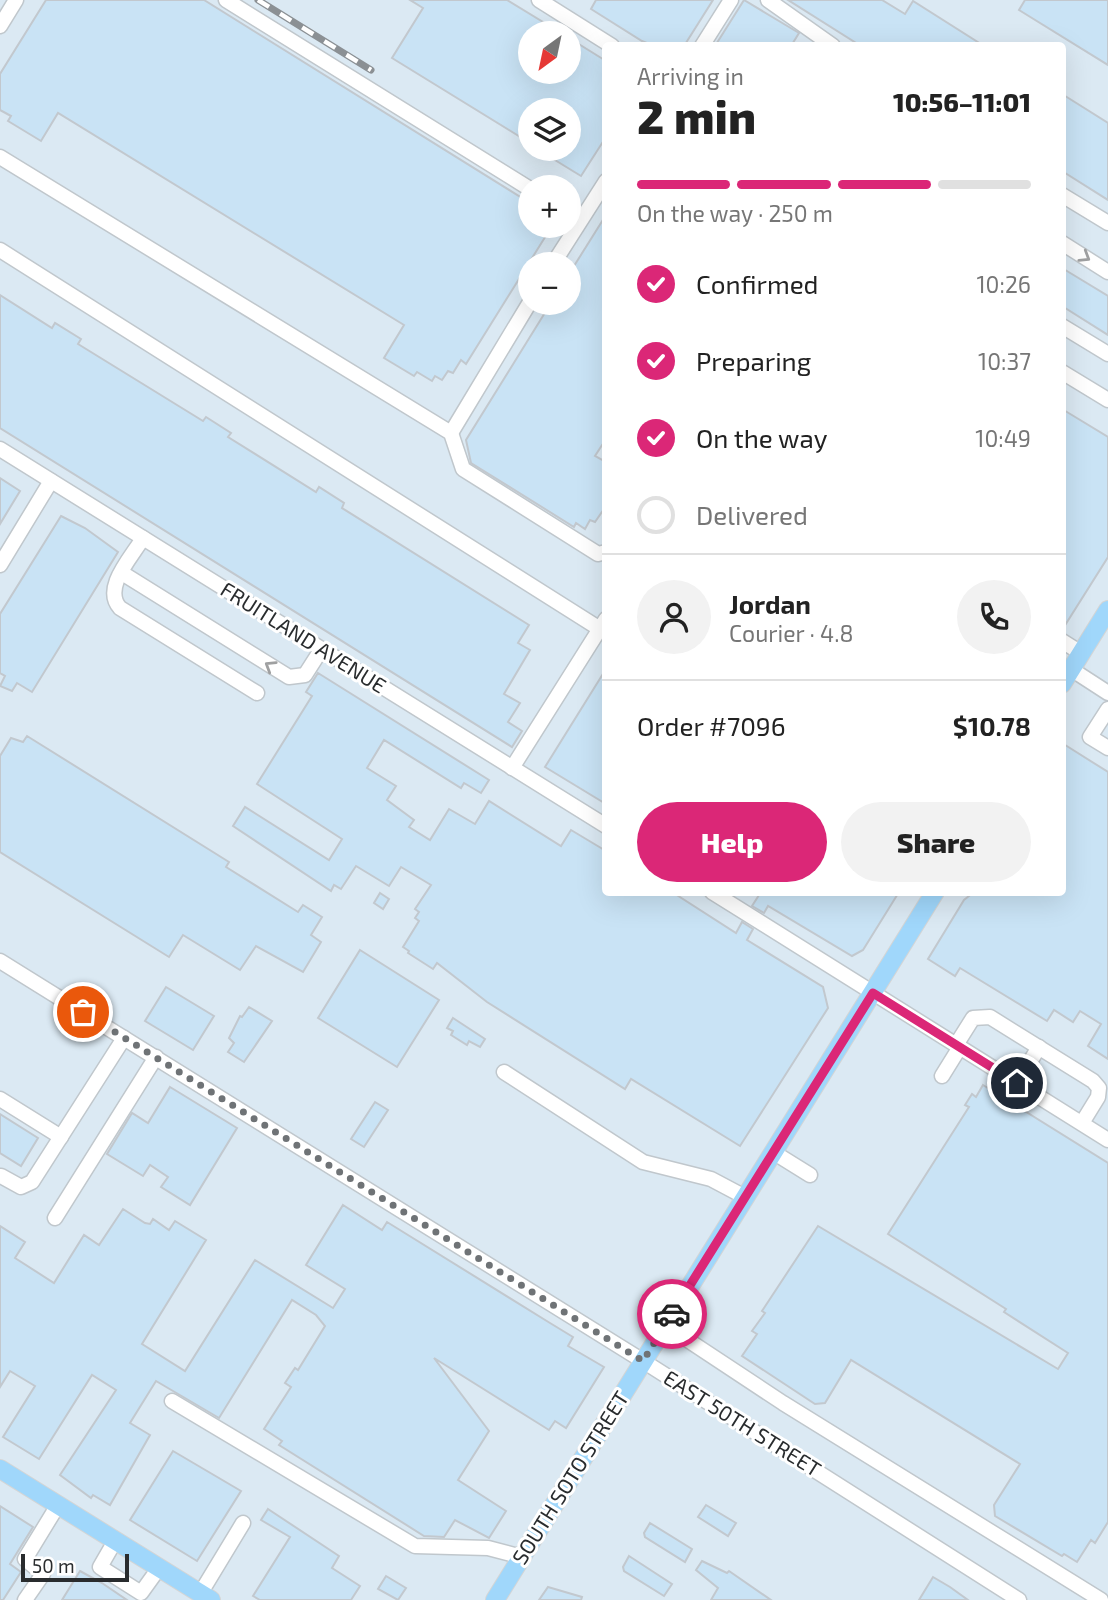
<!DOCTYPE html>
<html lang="en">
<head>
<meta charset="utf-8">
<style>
	body { margin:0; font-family:"Exo 2",sans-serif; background:#f2f2f2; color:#222; height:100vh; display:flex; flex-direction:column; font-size:26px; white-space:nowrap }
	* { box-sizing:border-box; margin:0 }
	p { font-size:23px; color:#767676 }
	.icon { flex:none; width:38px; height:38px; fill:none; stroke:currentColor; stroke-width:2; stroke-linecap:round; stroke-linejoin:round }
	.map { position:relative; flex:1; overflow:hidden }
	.drawer { position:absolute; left:602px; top:42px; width:464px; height:854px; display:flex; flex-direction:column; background:#fff; border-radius:7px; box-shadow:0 7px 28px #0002 }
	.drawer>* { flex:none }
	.needle { width:46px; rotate:213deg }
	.fabs { position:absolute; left:518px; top:21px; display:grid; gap:14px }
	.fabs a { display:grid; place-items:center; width:63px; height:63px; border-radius:50%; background:#fff; box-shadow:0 7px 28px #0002; font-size:35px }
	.scale { position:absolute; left:21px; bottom:18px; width:108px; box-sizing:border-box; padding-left:7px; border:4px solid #292c2e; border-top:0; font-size:19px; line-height:24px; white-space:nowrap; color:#292c2e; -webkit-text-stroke:5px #fff; paint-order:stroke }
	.pin { position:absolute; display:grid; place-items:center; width:60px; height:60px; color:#fff; margin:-30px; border:4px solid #fff; border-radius:50%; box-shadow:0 2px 7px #0007 }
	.courier { position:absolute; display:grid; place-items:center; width:70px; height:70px; margin:-35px; border:5px solid #db2777; border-radius:50%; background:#fff; color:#222; box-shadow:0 2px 9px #0007 }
	.overview em { font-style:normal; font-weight:800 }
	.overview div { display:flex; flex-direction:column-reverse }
	.overview { display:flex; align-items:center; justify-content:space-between; height:119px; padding:0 35px }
	h1 { font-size:46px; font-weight:800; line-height:52px }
	.bar { display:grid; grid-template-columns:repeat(4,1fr); gap:10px 7px; align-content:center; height:84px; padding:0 35px }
	.bar i { height:9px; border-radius:5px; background:#e0e0e0 }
	.bar .selected { background:#db2777 }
	.bar p { grid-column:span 4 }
	.line { display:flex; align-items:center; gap:18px; padding:0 35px; border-top:2px solid #e0e0e0 }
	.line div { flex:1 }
	.round { display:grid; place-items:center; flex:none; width:74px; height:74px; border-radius:37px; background:#f2f2f2 }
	ol { padding:0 35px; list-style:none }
	li { display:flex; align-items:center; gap:21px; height:77px }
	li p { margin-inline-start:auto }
	li .icon { padding:7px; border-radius:50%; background:#db2777; color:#fff; stroke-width:4 }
	li:last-child { color:#767676 }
	li i { width:38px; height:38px; border:4px solid #e0e0e0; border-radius:50% }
	.cta { display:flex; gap:14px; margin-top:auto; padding:14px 35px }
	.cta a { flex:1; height:80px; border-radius:42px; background:#db2777; color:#fff; font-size:28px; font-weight:800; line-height:80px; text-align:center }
	.cta a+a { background:#f2f2f2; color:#222 }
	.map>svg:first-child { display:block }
	.built { fill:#dbe9f3; fill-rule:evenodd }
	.building { fill:#c9e3f5; stroke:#c2c8ce; stroke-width:2 }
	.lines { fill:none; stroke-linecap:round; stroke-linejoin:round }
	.minor-casing { stroke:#c0c7cc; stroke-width:17 }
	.major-casing { stroke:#d4d5d5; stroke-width:20 }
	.minor { stroke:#fff; stroke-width:14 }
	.major { stroke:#a0d7fb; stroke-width:18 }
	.rail-casing { stroke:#8b9094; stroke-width:7 }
	.rail { stroke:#fff; stroke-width:4.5; stroke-dasharray:13; stroke-linecap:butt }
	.oneway { stroke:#9fa0a1 }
	.done { stroke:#6f7376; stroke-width:7; stroke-dasharray:0 12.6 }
	.route { stroke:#db2777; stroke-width:9 }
	.labels { text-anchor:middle; stroke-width:6; stroke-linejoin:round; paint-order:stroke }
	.street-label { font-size:21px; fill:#292c2e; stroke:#fff }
</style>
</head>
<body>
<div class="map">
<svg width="1108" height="1600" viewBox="0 0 1108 1600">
	<rect width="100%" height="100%" fill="#f0f7fd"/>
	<path class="built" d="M0 0H1108V1600H0ZM530 33H569V72H530ZM606 46H1062V892H606ZM530 110H569V149H530ZM530 187H569V226H530ZM530 264H569V303H530Z"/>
	<g class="building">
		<polygon points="46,0 204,0 530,203 530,226 552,226 466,364 461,360 453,373 448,371 442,380 435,376 432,381 417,372 414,376 384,358 404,325 58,113 41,141 8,121 11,116 0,110 0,74"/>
		<polygon points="410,0 507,0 561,33 530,33 530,72 569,72 569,38 606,61 606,137 581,176 537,149 569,149 569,110 530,110 530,143 392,58 423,8"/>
		<polygon points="596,0 713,0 684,46 654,46 642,41 591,9"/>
		<polygon points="744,0 799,33 791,46 715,46"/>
		<polygon points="788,0 882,0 905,14 913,1 984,46 861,46"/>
		<polygon points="1025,0 1108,0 1108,65 1019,10"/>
		<polygon points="1062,94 1108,123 1108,200 1062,171"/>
		<polygon points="606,215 606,439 595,456 606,462 606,506 595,522 590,520 585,529 576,523 574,527 471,463 466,440 551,303 569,303 569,274"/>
		<polygon points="1062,268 1108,296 1108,335 1062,306"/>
		<polygon points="0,295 52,328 55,323 81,339 78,344 203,421 206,417 231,433 228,437 316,492 319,487 344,503 342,508 529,625 518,643 530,650 504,694 520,703 508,722 522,731 512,747 0,428"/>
		<polygon points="1062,409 1108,437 1108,557 1062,630"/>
		<polygon points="0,478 20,491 0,524"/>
		<polygon points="61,516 85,528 118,552 32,692 17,683 12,691 0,686 5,676 0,673 0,614"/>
		<polygon points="606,669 606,804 545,767"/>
		<polygon points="318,673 489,780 481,793 464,783 461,788 384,740 367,768 396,786 387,800 414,820 409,827 430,840 449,809 475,824 489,801 561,846 571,830 606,851 606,892 672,892 736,933 742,922 753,929 747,940 823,987 828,1008 740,1146 631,1079 625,1089 487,1002 437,963 433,969 408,953 409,951 403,947 419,921 415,918 419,912 415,909 431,885 401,867 389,886 356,866 341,889 334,885 331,891 233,826 245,807 329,860 342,839 257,784 312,696 306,692"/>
		<polygon points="27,736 229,862 226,867 298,912 303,905 322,917 311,935 321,942 303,972 256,946 240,970 183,935 169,957 0,852 0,756 11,738 23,742"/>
		<polygon points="1062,743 1108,772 1108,1059 1088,1046 1101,1024 1080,1011 1073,1022 1054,1010 1047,1021 960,968 955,976 928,959 964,900 974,892 1062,892"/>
		<polygon points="761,892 899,892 863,950 852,956 768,906 764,913 752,906"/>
		<polygon points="380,893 389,899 383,909 374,903"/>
		<polygon points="360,950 439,1000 397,1067 318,1018"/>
		<polygon points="166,987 214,1016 193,1050 145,1021"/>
		<polygon points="249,1007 272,1021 244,1062 228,1052 234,1043 229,1038 240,1016 242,1017"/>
		<polygon points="453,1018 485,1039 480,1047 469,1041 467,1045 451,1035 453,1031 447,1028"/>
		<polygon points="983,1085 1108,1163 1108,1522 1095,1543 1091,1540 1077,1562 1064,1554 1062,1556 995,1516 994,1505 1020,1464 851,1360 825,1403 815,1404 742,1356 757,1334 752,1331 765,1313 762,1311 818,1226 1058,1369 1068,1353 1004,1312 1006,1309 888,1234 969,1107 965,1105 972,1094 976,1097"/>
		<polygon points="170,1087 237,1128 190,1205 161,1187 168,1177 150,1165 143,1176 107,1154 132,1113 148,1123"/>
		<polygon points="375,1102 388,1110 364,1147 351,1139"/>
		<polygon points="0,1114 38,1138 21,1166 0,1153"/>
		<polygon points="343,1205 382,1230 387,1222 550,1323 573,1337 568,1346 604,1367 566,1428 555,1421 549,1430 434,1358 489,1431 458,1480 506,1511 489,1538 455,1520 444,1537 424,1536 279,1445 282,1441 264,1429 291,1387 285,1383 295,1368 298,1370 325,1326 316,1315 292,1300 219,1418 156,1381 130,1423 150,1435 110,1505 93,1495 91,1498 60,1475 116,1390 92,1375 39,1459 3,1437 35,1386 10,1371 0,1387 0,1226 25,1242 15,1258 54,1283 84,1235 99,1245 123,1209 145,1223 150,1224 153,1219 169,1230 175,1221 206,1240 142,1344 185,1371 255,1260 333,1308 345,1289 306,1265"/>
		<polygon points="173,1451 241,1491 197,1561 130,1520"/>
		<polygon points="706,1505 736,1523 728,1536 698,1517"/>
		<polygon points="0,1506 33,1527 10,1564 21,1572 3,1600 0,1600"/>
		<polygon points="268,1509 339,1556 332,1568 360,1586 351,1600 260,1600 253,1596 290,1537 261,1520"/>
		<polygon points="650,1523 692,1549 685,1562 645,1537 644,1533"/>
		<polygon points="629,1556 672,1584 664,1596 624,1571 623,1567"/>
		<polygon points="702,1561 727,1573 729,1571 771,1600 711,1600 718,1588 696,1570"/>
		<polygon points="80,1571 102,1583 127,1600 62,1600"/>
		<polygon points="386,1576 406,1588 398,1600 378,1589"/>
		<polygon points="933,1577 950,1587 968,1600 919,1600"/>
		<polygon points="548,1587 582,1597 581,1600 539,1600"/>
	</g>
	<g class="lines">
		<defs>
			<g id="minor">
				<polyline points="226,0 530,189"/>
				<polyline points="539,0 612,46"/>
				<polyline points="768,0 833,46"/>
				<polyline points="0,26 16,0"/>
				<polyline points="702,46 731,0"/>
				<polyline points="0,157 451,433 463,469 598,554 606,552"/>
				<polyline points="1062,195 1108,223"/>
				<polyline points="1062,243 1108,272"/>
				<polyline points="0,250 600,629"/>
				<polyline points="553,264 606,181"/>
				<polyline points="1062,326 1108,354"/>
				<polyline points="1062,372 1108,400"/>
				<polyline points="451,433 530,302"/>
				<polyline points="0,449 606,826"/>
				<path d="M143 538C131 558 102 588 120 608L257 693"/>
				<polyline points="0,565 51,481"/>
				<polyline points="122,573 289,677 305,675 321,650"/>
				<polyline points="1062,641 1081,653"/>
				<polyline points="1071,669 1108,693"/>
				<polyline points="1108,709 1090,737 1108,748"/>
				<polyline points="512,768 606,619"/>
				<polyline points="712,892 1108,1140"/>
				<polyline points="0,961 643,1361 1019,1600"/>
				<polyline points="956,1045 973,1018 990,1017 1093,1081 1099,1088 1098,1097 1082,1123"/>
				<polyline points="504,1072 643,1162 711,1179 745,1197"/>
				<polyline points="942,1076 960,1047"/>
				<polyline points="1017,1083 1039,1047"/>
				<polyline points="0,1099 61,1137"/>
				<polyline points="773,1152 810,1175"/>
				<polyline points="1,1176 21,1187 32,1182 124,1038"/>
				<polyline points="55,1218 156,1057"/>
				<polyline points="665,1325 783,1403 1101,1600"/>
				<polyline points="172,1401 415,1546 488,1548 522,1557"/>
				<polyline points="115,1541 100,1567 141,1593 159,1568"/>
				<polyline points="200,1594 243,1523"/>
				<polyline points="25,1600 43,1574 25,1559 58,1505"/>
			</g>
			<g id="major">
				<polyline points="1062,684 1108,610"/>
				<polyline points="0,1469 211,1600"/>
				<polyline points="495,1600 935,892"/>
			</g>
		</defs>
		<use href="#minor" class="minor-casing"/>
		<use href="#major" class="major-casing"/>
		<use href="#minor" class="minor"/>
		<use href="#major" class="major"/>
		<defs>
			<polyline id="rail" points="258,0 371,70"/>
		</defs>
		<use href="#rail" class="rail-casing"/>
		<use href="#rail" class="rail"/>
	</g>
	<defs><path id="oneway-chevron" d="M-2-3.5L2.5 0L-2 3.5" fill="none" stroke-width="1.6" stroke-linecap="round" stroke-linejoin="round" transform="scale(1.75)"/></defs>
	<g class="oneway">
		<use href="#oneway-chevron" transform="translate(1085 257) rotate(32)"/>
		<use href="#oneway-chevron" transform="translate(270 666) rotate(-148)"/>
	</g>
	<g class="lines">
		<polyline class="done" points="83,1012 643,1361 672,1314"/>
		<polyline class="route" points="672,1314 873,993 1017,1083"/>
	</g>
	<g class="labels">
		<g class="street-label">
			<text transform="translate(303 638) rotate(32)" y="7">FRUITLAND AVENUE</text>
			<text transform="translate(742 1424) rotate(32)" y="7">EAST 50TH STREET</text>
			<text transform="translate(571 1478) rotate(-58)" y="7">SOUTH SOTO STREET</text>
		</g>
	</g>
</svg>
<div class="fabs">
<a><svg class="needle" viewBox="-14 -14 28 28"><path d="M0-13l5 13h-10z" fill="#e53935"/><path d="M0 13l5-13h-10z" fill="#767676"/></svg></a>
<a><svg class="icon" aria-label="layers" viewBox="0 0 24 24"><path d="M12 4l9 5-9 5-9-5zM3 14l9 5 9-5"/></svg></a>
<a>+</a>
<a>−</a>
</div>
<div class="scale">50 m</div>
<div class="pin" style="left:83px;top:1012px;background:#ea580c"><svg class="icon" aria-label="bag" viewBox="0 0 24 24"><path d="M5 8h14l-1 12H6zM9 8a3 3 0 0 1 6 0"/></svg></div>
<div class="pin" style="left:1017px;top:1083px;background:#1f2937"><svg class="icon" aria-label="home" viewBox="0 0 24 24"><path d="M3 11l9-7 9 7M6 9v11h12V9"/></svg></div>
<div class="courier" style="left:672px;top:1314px"><svg class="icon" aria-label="car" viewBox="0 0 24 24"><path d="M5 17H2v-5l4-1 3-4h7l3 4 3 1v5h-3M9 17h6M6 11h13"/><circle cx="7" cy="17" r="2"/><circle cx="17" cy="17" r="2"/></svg></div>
<section class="drawer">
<div class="overview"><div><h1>2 min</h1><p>Arriving in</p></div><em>10:56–11:01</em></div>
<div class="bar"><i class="selected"></i><i class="selected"></i><i class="selected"></i><i></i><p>On the way · 250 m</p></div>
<ol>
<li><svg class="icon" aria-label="check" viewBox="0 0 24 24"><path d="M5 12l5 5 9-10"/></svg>Confirmed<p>10:26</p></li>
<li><svg class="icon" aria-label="check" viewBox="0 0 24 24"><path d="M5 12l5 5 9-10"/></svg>Preparing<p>10:37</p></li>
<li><svg class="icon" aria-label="check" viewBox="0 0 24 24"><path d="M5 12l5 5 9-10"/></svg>On the way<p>10:49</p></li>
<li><i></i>Delivered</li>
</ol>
<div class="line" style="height:126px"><a class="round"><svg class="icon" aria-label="person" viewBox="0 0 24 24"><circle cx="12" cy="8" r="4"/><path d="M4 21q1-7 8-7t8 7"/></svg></a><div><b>Jordan</b><p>Courier · 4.8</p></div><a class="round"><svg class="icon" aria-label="phone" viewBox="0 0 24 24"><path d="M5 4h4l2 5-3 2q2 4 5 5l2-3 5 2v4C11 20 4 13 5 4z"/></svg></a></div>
<div class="line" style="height:91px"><div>Order #7096</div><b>$10.78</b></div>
<div class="cta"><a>Help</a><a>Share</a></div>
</section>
</div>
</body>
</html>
